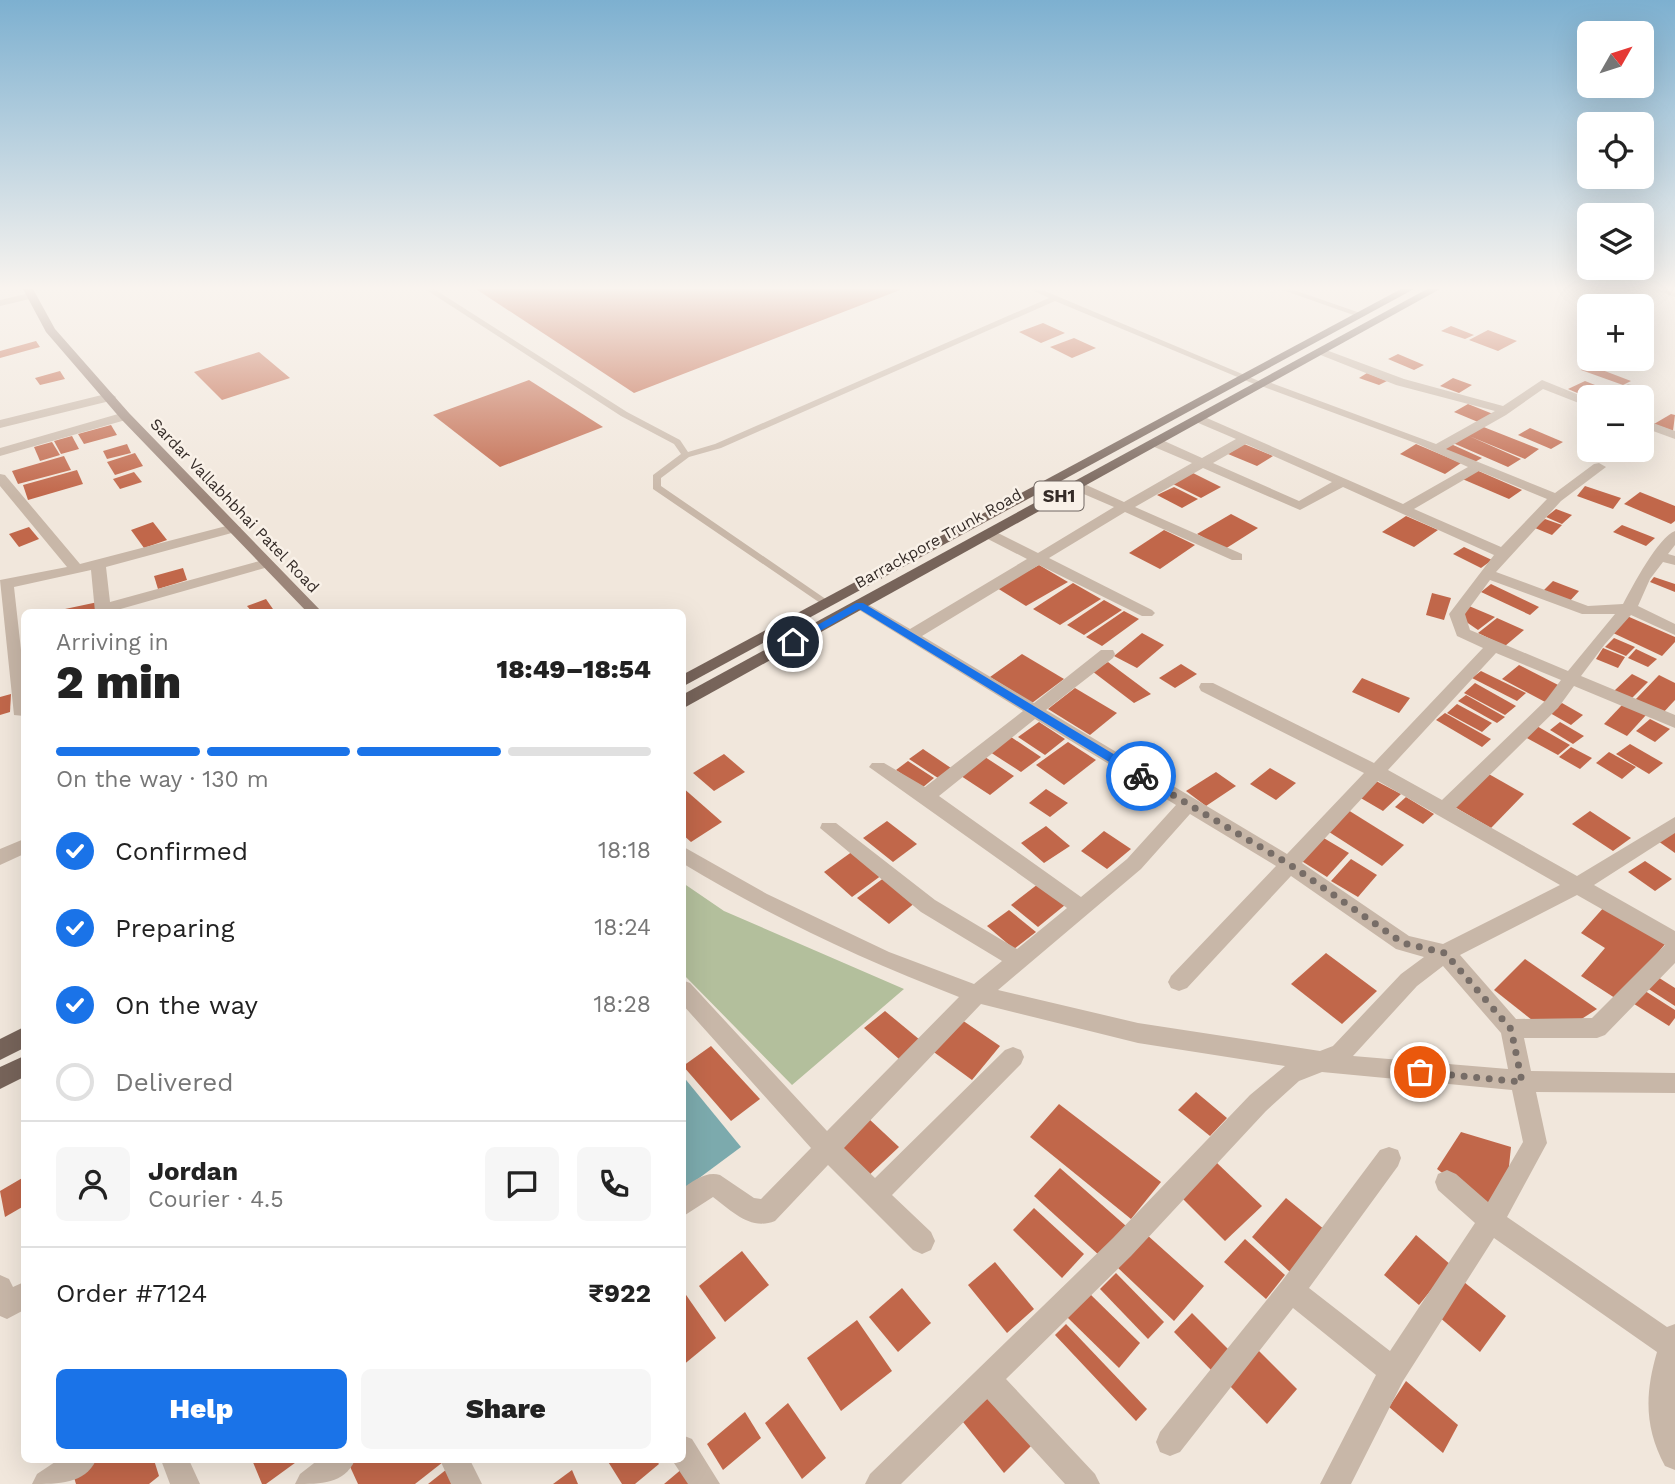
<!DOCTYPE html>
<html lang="en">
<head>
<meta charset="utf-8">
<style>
	body { margin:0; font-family:"Work Sans",sans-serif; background:#f6f6f6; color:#222; height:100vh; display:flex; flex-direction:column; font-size:26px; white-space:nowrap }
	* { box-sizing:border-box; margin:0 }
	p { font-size:23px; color:#767676 }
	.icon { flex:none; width:38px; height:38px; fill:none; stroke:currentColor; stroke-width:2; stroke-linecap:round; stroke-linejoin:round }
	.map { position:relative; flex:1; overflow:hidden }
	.sheet { position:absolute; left:21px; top:609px; width:665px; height:854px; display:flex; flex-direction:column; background:#fff; border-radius:10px; box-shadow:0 7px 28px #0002 }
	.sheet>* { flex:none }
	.needle { width:46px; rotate:51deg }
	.buttons { position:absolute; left:1577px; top:21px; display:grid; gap:14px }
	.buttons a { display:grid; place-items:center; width:77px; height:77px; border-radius:10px; background:#fff; box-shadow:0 7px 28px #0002; font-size:35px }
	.pin { position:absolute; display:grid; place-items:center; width:60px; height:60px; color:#fff; margin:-30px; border:4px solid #fff; border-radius:50%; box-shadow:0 2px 7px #0007 }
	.courier { position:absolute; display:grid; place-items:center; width:70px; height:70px; margin:-35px; border:5px solid #1a73e8; border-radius:50%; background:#fff; color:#222; box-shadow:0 2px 9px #0007 }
	.head em { font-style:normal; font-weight:800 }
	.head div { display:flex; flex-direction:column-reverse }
	.head { display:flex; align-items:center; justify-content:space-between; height:119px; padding:0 35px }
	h1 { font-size:46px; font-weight:800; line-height:52px }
	.bar { display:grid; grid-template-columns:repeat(4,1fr); gap:10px 7px; align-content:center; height:84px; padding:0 35px }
	.bar i { height:9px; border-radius:5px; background:#e0e0e0 }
	.bar .active { background:#1a73e8 }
	.bar p { grid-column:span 4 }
	.line { display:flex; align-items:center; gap:18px; padding:0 35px; border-top:2px solid #e0e0e0 }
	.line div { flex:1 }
	.round { display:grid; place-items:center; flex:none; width:74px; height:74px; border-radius:10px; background:#f6f6f6 }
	ol { padding:0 35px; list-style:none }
	li { display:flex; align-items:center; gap:21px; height:77px }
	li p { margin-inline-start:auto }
	li .icon { padding:7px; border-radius:50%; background:#1a73e8; color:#fff; stroke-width:4 }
	li:last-child { color:#767676 }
	li i { width:38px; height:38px; border:4px solid #e0e0e0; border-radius:50% }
	.primary-button { display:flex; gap:14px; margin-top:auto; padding:14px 35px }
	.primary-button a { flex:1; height:80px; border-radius:10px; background:#1a73e8; color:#fff; font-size:28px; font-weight:800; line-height:80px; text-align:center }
	.primary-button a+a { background:#f6f6f6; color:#222 }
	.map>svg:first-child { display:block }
	.green { fill:#b3bf9c }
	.water { fill:#7caaad }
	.building { fill:#c1674a }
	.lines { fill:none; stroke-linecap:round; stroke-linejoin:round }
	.lane { fill:#c8b7a8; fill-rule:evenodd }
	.street { fill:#c8b7a8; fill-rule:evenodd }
	.secondary { fill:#9c867a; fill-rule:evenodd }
	.primary { fill:#77645a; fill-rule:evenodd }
	.route { fill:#1a73e8 }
	.done { stroke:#776d67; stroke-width:7; stroke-dasharray:0 12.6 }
	.labels { text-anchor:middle; stroke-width:5; stroke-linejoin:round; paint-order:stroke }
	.far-street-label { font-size:16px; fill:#352c28; stroke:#f9f1e8 }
	.shield { fill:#f9f1e8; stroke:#706762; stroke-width:2 }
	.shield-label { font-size:18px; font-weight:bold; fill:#352c28 }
</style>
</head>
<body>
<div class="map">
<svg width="1675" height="1484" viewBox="0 0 1675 1484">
	<rect width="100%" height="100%" fill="#f1e7dc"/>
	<polygon class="green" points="683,883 724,911 904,989 792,1085 683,974"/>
	<polygon class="water" points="682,1075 741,1147 683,1190 682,1190"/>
	<g class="building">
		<polygon points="476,289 900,289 900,290 634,393"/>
		<polygon points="1043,323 1065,333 1041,343 1019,332"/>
		<polygon points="1451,326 1474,335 1465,339 1441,331"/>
		<polygon points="1488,330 1517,341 1498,351 1469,340"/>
		<polygon points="1074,338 1096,348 1072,358 1050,347"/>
		<polygon points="36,341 40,347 0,358 0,351"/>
		<polygon points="259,352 290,378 222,400 194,372"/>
		<polygon points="1398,354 1424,365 1414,370 1388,359"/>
		<polygon points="1589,365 1631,381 1623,385 1581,370"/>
		<polygon points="60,371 65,379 40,385 35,378"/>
		<polygon points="1367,373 1387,381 1379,385 1359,378"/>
		<polygon points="1453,378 1472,385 1459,393 1440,386"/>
		<polygon points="529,380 603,427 500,467 433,415"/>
		<polygon points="1585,381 1610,391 1589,398 1568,389"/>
		<polygon points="1468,404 1493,414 1478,422 1454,412"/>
		<polygon points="1671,414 1675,415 1673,431 1654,424"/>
		<polygon points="111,425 117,435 84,444 78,434"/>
		<polygon points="1481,426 1539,449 1525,459 1469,436 1521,459 1508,467 1453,443"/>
		<polygon points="1530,428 1563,442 1551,449 1518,435"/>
		<polygon points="72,436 79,449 61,454 54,441"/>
		<polygon points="52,442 60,455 40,461 34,447"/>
		<polygon points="127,444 131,453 107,459 103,451"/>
		<polygon points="1244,444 1273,456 1257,466 1228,454"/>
		<polygon points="1416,444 1461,463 1445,474 1400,454"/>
		<polygon points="1451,444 1482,458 1471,464 1440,449"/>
		<polygon points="135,453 143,466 115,475 107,462"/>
		<polygon points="64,456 71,470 18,484 12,471"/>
		<polygon points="1474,469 1522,490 1509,499 1460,478"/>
		<polygon points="77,470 83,484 28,500 23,485"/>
		<polygon points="134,472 142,482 120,489 113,479"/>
		<polygon points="1191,472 1221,487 1201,498 1171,483"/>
		<polygon points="1585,486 1621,498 1613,509 1577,496"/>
		<polygon points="1174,487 1198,499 1182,508 1157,495"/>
		<polygon points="1640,492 1675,506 1675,521 1671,524 1624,504"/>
		<polygon points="1556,509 1572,515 1562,524 1546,517"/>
		<polygon points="1231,514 1258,528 1225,549 1197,534"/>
		<polygon points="1406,516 1438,530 1414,547 1382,532"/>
		<polygon points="1545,519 1562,525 1552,535 1535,528"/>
		<polygon points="153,522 167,540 144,548 131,530"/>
		<polygon points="1622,525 1655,538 1646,546 1613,532"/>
		<polygon points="29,527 39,539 19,547 9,534"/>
		<polygon points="1164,530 1195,545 1160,569 1129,553"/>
		<polygon points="1464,547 1492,560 1481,568 1453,554"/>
		<polygon points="1039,565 1068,582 1026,606 997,588"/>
		<polygon points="183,568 187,580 158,589 154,576"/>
		<polygon points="1654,577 1675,584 1675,592 1650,582"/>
		<polygon points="1553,581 1579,591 1568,603 1542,592"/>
		<polygon points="1073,583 1101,599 1060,625 1033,609"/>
		<polygon points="1491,584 1539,607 1530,615 1481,592"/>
		<polygon points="1432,593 1451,598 1444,620 1426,615"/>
		<polygon points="266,599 275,612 252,612 247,606"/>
		<polygon points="1104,600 1122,610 1084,635 1067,625"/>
		<polygon points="98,602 98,612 65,612 65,609"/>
		<polygon points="1469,606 1495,617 1478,630 1462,619"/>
		<polygon points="1124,611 1139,619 1102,646 1086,637"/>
		<polygon points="1627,616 1675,637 1675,642 1662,656 1611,632"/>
		<polygon points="1497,618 1524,630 1505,646 1478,633"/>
		<polygon points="1142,633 1164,645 1137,668 1114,656"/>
		<polygon points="1614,638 1635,647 1626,656 1605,647"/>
		<polygon points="1603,648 1625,657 1618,668 1596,659"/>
		<polygon points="1636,649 1657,659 1648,667 1628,658"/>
		<polygon points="1022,654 1064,679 1032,703 990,677"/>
		<polygon points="1108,662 1151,694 1134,703 1092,671"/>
		<polygon points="1181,664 1197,674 1175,688 1159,678"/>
		<polygon points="1519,665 1564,688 1547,703 1502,679"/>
		<polygon points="1481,671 1526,693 1517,701 1472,678"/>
		<polygon points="1632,674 1648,682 1631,699 1614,691"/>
		<polygon points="1659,675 1675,683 1675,700 1661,715 1634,701"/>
		<polygon points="1362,678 1410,698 1399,713 1352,692"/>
		<polygon points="1475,683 1516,706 1505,715 1464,693"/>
		<polygon points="1075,688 1117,713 1090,735 1048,709"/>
		<polygon points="11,694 10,712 0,715 0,697"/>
		<polygon points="1466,695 1505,717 1497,723 1458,701"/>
		<polygon points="1562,703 1583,715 1571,725 1550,713"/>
		<polygon points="1457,704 1492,723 1482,732 1447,713"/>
		<polygon points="1623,704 1646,715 1627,736 1604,724"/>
		<polygon points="1445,713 1491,739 1482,747 1436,720"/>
		<polygon points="1650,719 1670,729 1655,742 1636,731"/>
		<polygon points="1039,722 1065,739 1045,755 1018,737"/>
		<polygon points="1560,722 1584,736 1573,744 1550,730"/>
		<polygon points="1535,725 1570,745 1558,755 1523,736"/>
		<polygon points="1011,737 1041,757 1021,772 990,752"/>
		<polygon points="1068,742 1096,760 1064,785 1036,765"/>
		<polygon points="1630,744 1663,763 1649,774 1616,754"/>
		<polygon points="1571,747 1592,758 1580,769 1559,757"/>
		<polygon points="923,749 951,768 938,778 909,759"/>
		<polygon points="1609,752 1636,767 1622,779 1596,763"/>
		<polygon points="724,754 745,772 714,791 693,773"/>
		<polygon points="985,757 1014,776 990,795 961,776"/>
		<polygon points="908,761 934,778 922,788 896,770"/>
		<polygon points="1270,768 1296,783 1276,800 1250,784"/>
		<polygon points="1216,772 1236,786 1206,806 1186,791"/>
		<polygon points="1487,773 1524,794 1491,828 1453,806"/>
		<polygon points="1376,781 1401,794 1383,811 1359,797"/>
		<polygon points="682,787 722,822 691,842 682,834"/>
		<polygon points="1046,789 1068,803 1050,817 1029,803"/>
		<polygon points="1406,797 1434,814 1423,824 1395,807"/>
		<polygon points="1348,810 1404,845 1382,866 1326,830"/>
		<polygon points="1590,811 1631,838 1613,851 1572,824"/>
		<polygon points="887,821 917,844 893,862 863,838"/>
		<polygon points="1046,826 1070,846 1044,863 1021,843"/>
		<polygon points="1675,830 1675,853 1658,841"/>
		<polygon points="1104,831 1131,849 1107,869 1081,851"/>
		<polygon points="1322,837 1349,853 1327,877 1300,860"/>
		<polygon points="853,851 882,875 852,897 824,872"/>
		<polygon points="1351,859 1377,875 1358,897 1331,881"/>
		<polygon points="1645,861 1672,879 1655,891 1628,872"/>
		<polygon points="885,877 916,902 889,924 857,898"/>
		<polygon points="1038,884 1065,905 1038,927 1011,905"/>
		<polygon points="1605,906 1666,943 1618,1000 1581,976 1605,948 1581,933"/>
		<polygon points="1009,910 1036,932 1014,949 987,926"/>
		<polygon points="1326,953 1377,991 1342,1024 1291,984"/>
		<polygon points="1525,959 1597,1009 1580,1020 1532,1020 1494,990"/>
		<polygon points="1653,974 1675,988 1675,1006 1644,986"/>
		<polygon points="1642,989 1675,1010 1675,1018 1669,1026 1631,1002"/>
		<polygon points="885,1011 920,1040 899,1059 864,1028"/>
		<polygon points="959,1018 1000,1046 972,1080 931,1050"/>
		<polygon points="711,1046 760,1099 731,1121 683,1066"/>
		<polygon points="1196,1092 1227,1118 1210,1136 1178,1110"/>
		<polygon points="1059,1104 1161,1182 1131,1219 1030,1137"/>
		<polygon points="868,1118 899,1147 866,1178 835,1147"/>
		<polygon points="1461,1132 1511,1147 1508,1176 1488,1207 1437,1169"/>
		<polygon points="1216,1162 1262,1206 1225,1241 1179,1195"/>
		<polygon points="1060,1168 1126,1226 1100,1256 1034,1196"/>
		<polygon points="24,1177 24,1206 5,1217 0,1191"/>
		<polygon points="1286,1198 1325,1230 1290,1272 1252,1237"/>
		<polygon points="1034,1208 1084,1254 1062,1278 1013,1230"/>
		<polygon points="1146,1234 1204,1286 1174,1321 1117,1267"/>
		<polygon points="1416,1235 1451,1265 1419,1305 1384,1275"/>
		<polygon points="1245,1239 1285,1275 1266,1299 1224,1262"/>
		<polygon points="742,1251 769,1285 725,1322 699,1286"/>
		<polygon points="995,1262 1034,1309 1007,1333 968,1285"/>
		<polygon points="1116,1273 1164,1322 1148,1339 1100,1289"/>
		<polygon points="1464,1282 1506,1316 1480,1352 1438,1316"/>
		<polygon points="902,1288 931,1323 898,1352 869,1317"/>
		<polygon points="684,1292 716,1338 682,1366 682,1294"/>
		<polygon points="1089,1293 1140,1343 1119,1368 1067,1317"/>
		<polygon points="1192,1313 1231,1352 1213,1372 1174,1332"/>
		<polygon points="857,1320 892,1371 841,1411 807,1358"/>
		<polygon points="1066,1324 1147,1409 1136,1421 1055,1335"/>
		<polygon points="1256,1348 1297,1389 1267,1424 1226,1382"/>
		<polygon points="1406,1381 1458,1425 1443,1453 1389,1407"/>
		<polygon points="991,1395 1033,1444 1004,1473 963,1422"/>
		<polygon points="788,1403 826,1458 802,1479 765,1423"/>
		<polygon points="745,1412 761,1438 723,1470 707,1444"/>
		<polygon points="95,1460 154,1460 159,1476 149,1484 76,1484 73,1474"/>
		<polygon points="252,1460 299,1460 266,1484 262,1484"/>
		<polygon points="347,1460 442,1460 443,1462 415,1484 358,1484"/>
		<polygon points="607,1460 656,1460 659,1464 635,1484 622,1484"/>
		<polygon points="683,1468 693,1484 664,1484"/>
		<polygon points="447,1469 454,1484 428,1484"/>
		<polygon points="572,1470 578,1484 553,1484"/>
	</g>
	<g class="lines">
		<g class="lane">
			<polygon points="425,289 434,289 627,412 680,440 688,452 715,444 1049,298 1030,289 1040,289 1266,384 1259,386 1055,301 721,448 689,457 661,478 661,486 830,602 831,604 826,607 653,489 653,475 681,454 674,444 621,416"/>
			<polygon points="1280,289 1291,289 1366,315 1359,317"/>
			<polygon points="1653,289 1665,289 1675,293 1675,297"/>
		</g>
		<g class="street">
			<polygon points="30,293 34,294 34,298 0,306 0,300"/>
			<path d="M1318 350H1326L1404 379 1503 406 1542 380 1589 399V407L1543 389 1506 415 1446 449 1555 493 1594 464 1599 463 1606 467 1561 501 1496 572 1588 606 1623 604C1632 587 1659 536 1675 531V545L1668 554 1675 556V565L1663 562 1650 579 1638 606 1675 624V635L1631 615 1605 644 1581 676 1675 715V728L1574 686 1558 708 1456 808 1577 876 1675 817V833L1594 885 1675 931V963L1605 1035 1597 1038H1524L1531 1071 1675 1073V1093L1536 1092 1547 1143 1507 1217 1667 1327 1675 1324V1470L1665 1466C1644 1427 1645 1393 1657 1352L1494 1238 1403 1381 1351 1484H1320L1376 1375 1293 1308 1180 1452 1170 1456 1160 1452 1156 1442 1160 1432 1282 1281 1380 1150 1389 1147 1398 1150 1401 1158 1398 1166 1309 1288 1390 1351 1475 1223 1438 1190 1435 1182 1438 1174 1447 1170 1456 1174 1488 1202 1523 1142 1512 1090 1322 1072 1299 1081 1266 1111 1131 1256 1006 1379 1095 1474 1100 1484H1065L987 1399 901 1484H865L870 1474 1113 1238 1250 1095 1285 1066 1138 1043 981 1004 844 1148 875 1178 1005 1050 1013 1047 1021 1050 1024 1057 1021 1064 892 1195 931 1232 935 1241 931 1250 922 1254 913 1250 828 1165 775 1221C750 1231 732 1211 713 1197L682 1217V1189C693 1181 706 1171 720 1175L754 1198 761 1199 811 1148 682 1004V980L690 983 827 1131 959 997C861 959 773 918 682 863V846L767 894 889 952 974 984 1002 961 921 912 820 828 822 823H836L935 900 1017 949 1067 908 869 767 872 763H884L925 787 1023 711 851 605 854 602H864L910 629 1027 559 984 537V531H994L1038 553 1114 507 1072 489V483H1082L1124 502 1192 463 1152 446V440H1162L1202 458 1236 439 1196 422 1194 419 1200 415 1403 504 1468 467 1418 444 1256 384 1266 381 1436 444 1495 411 1396 385 1318 354ZM1246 444 1332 482 1299 501 1213 463ZM1203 468 1300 510 1343 487 1494 555 1449 614 1457 636 1483 648 1374 763 1213 683H1201L1199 687 1201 691 1364 773 1287 854 1046 710 1113 658 1115 654 1113 650H1101L1034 703 922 636 1039 565 1142 616H1152L1155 613 1152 610 1049 558 1125 512 1232 560H1242V554L1135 507ZM1479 471 1547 499 1501 547 1414 509ZM1490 580 1582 614H1615L1568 671 1470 630 1465 614ZM1496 653 1561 680 1546 700 1442 800 1388 770ZM1035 719 1176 805 1127 859 1081 897 939 796ZM1378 781 1560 885 1443 944 1409 936 1302 863ZM1190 814 1276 866 1171 976 1168 982 1171 988 1179 991 1187 988 1291 876 1396 949 1424 957 1401 974 1333 1046 1320 1051 1138 1023 998 990 1141 869ZM1577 895 1665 945 1592 1018 1516 1019 1460 955ZM1443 966 1501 1033 1508 1069 1353 1056 1417 986Z"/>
			<polygon points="1628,384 1632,385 1632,391 1620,397 1605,397"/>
			<polygon points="110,393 116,397 114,400 0,428 0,420"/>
			<polygon points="125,412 129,413 129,419 0,456 0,448"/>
			<polygon points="1642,419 1675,431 1675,439 1642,427"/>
			<polygon points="0,474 5,475 80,564 234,524 241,528 239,531 106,567 110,602 267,559 274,563 272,566 110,612 95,612 91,570 14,587 24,677 24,716 14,715 0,580 67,567 0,486"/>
			<polygon points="24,839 24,854 0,865 0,849"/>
			<polygon points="0,1275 9,1279 13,1287 24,1282 24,1310 7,1319 0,1316"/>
			<polygon points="682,1435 692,1439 720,1484 688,1484 672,1460 682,1460"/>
			<path d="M58 1460H96C85 1484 58 1484 32 1484L37 1474Z"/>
			<polygon points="161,1460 189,1460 200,1484 170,1484"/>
			<path d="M318 1460H355C344 1484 321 1484 295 1484L300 1474Z"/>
			<polygon points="440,1460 470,1460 482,1484 451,1484"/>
		</g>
		<polygon class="secondary" points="23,289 33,289 55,329 129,413 322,612 307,612 121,419 46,332"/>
		<g class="primary">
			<polygon points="1401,289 1414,289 682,687 682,675"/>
			<polygon points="1427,289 1440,289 682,709 682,695"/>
			<polygon points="24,1027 24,1048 0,1060 0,1039"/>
			<polygon points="24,1056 24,1077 0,1089 0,1067"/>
		</g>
	</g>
	<linearGradient id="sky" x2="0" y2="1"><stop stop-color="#7db0d0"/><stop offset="0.58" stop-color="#f9f4ef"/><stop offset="1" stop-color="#f9f4ef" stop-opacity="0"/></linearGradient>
	<rect width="1675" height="497" fill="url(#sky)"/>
	<polygon class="route" points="856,603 863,603 1145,773 1145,779 1137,779 859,609 797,644 788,642"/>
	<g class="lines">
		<polyline class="done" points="1141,776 1289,864 1403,943 1445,953 1511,1029 1522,1082 1420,1072"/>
	</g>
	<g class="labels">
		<g class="far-street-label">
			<text transform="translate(235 505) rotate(46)" y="6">Sardar Vallabhbhai Patel Road</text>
			<text transform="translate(938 538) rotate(-29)" y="6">Barrackpore Trunk Road</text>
		</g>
		<rect class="shield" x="1034.5" y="481.5" width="49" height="29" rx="5"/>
		<g class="shield-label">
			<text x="1059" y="502">SH1</text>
		</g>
	</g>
</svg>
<div class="buttons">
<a><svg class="needle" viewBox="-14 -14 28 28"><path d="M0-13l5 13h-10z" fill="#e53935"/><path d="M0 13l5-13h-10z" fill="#767676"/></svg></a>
<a><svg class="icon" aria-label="locate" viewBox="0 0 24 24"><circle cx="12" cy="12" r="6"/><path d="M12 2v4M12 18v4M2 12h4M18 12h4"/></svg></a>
<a><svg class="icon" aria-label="layers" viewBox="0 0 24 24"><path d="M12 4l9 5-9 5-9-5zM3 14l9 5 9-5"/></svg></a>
<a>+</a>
<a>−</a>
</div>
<div class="pin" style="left:1420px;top:1072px;background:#ea580c"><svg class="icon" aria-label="bag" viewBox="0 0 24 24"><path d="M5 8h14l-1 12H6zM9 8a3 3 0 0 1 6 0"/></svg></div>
<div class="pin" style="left:793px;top:642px;background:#1f2937"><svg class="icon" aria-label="home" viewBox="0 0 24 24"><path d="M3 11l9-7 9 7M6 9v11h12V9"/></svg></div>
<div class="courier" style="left:1141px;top:776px"><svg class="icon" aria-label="bike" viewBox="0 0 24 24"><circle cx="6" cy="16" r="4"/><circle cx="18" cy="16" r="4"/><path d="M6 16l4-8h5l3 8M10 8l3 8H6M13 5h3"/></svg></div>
<section class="sheet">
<div class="head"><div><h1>2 min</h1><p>Arriving in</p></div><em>18:49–18:54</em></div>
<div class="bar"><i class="active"></i><i class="active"></i><i class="active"></i><i></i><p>On the way · 130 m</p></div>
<ol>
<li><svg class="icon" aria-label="check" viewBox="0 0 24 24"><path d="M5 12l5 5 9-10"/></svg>Confirmed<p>18:18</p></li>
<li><svg class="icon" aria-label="check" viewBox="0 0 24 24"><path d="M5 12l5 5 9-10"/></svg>Preparing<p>18:24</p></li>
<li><svg class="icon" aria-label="check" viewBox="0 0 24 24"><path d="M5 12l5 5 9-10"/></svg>On the way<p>18:28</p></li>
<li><i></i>Delivered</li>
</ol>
<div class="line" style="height:126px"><a class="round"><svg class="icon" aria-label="person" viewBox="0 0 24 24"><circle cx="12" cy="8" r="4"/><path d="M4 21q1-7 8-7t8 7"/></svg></a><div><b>Jordan</b><p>Courier · 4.5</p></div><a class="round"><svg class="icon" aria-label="chat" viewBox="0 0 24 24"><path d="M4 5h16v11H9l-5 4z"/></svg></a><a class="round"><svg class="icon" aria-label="phone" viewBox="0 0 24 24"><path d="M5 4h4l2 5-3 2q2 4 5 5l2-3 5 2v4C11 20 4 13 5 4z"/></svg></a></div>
<div class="line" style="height:91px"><div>Order #7124</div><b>₹922</b></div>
<div class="primary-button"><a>Help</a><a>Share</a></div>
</section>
</div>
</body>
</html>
